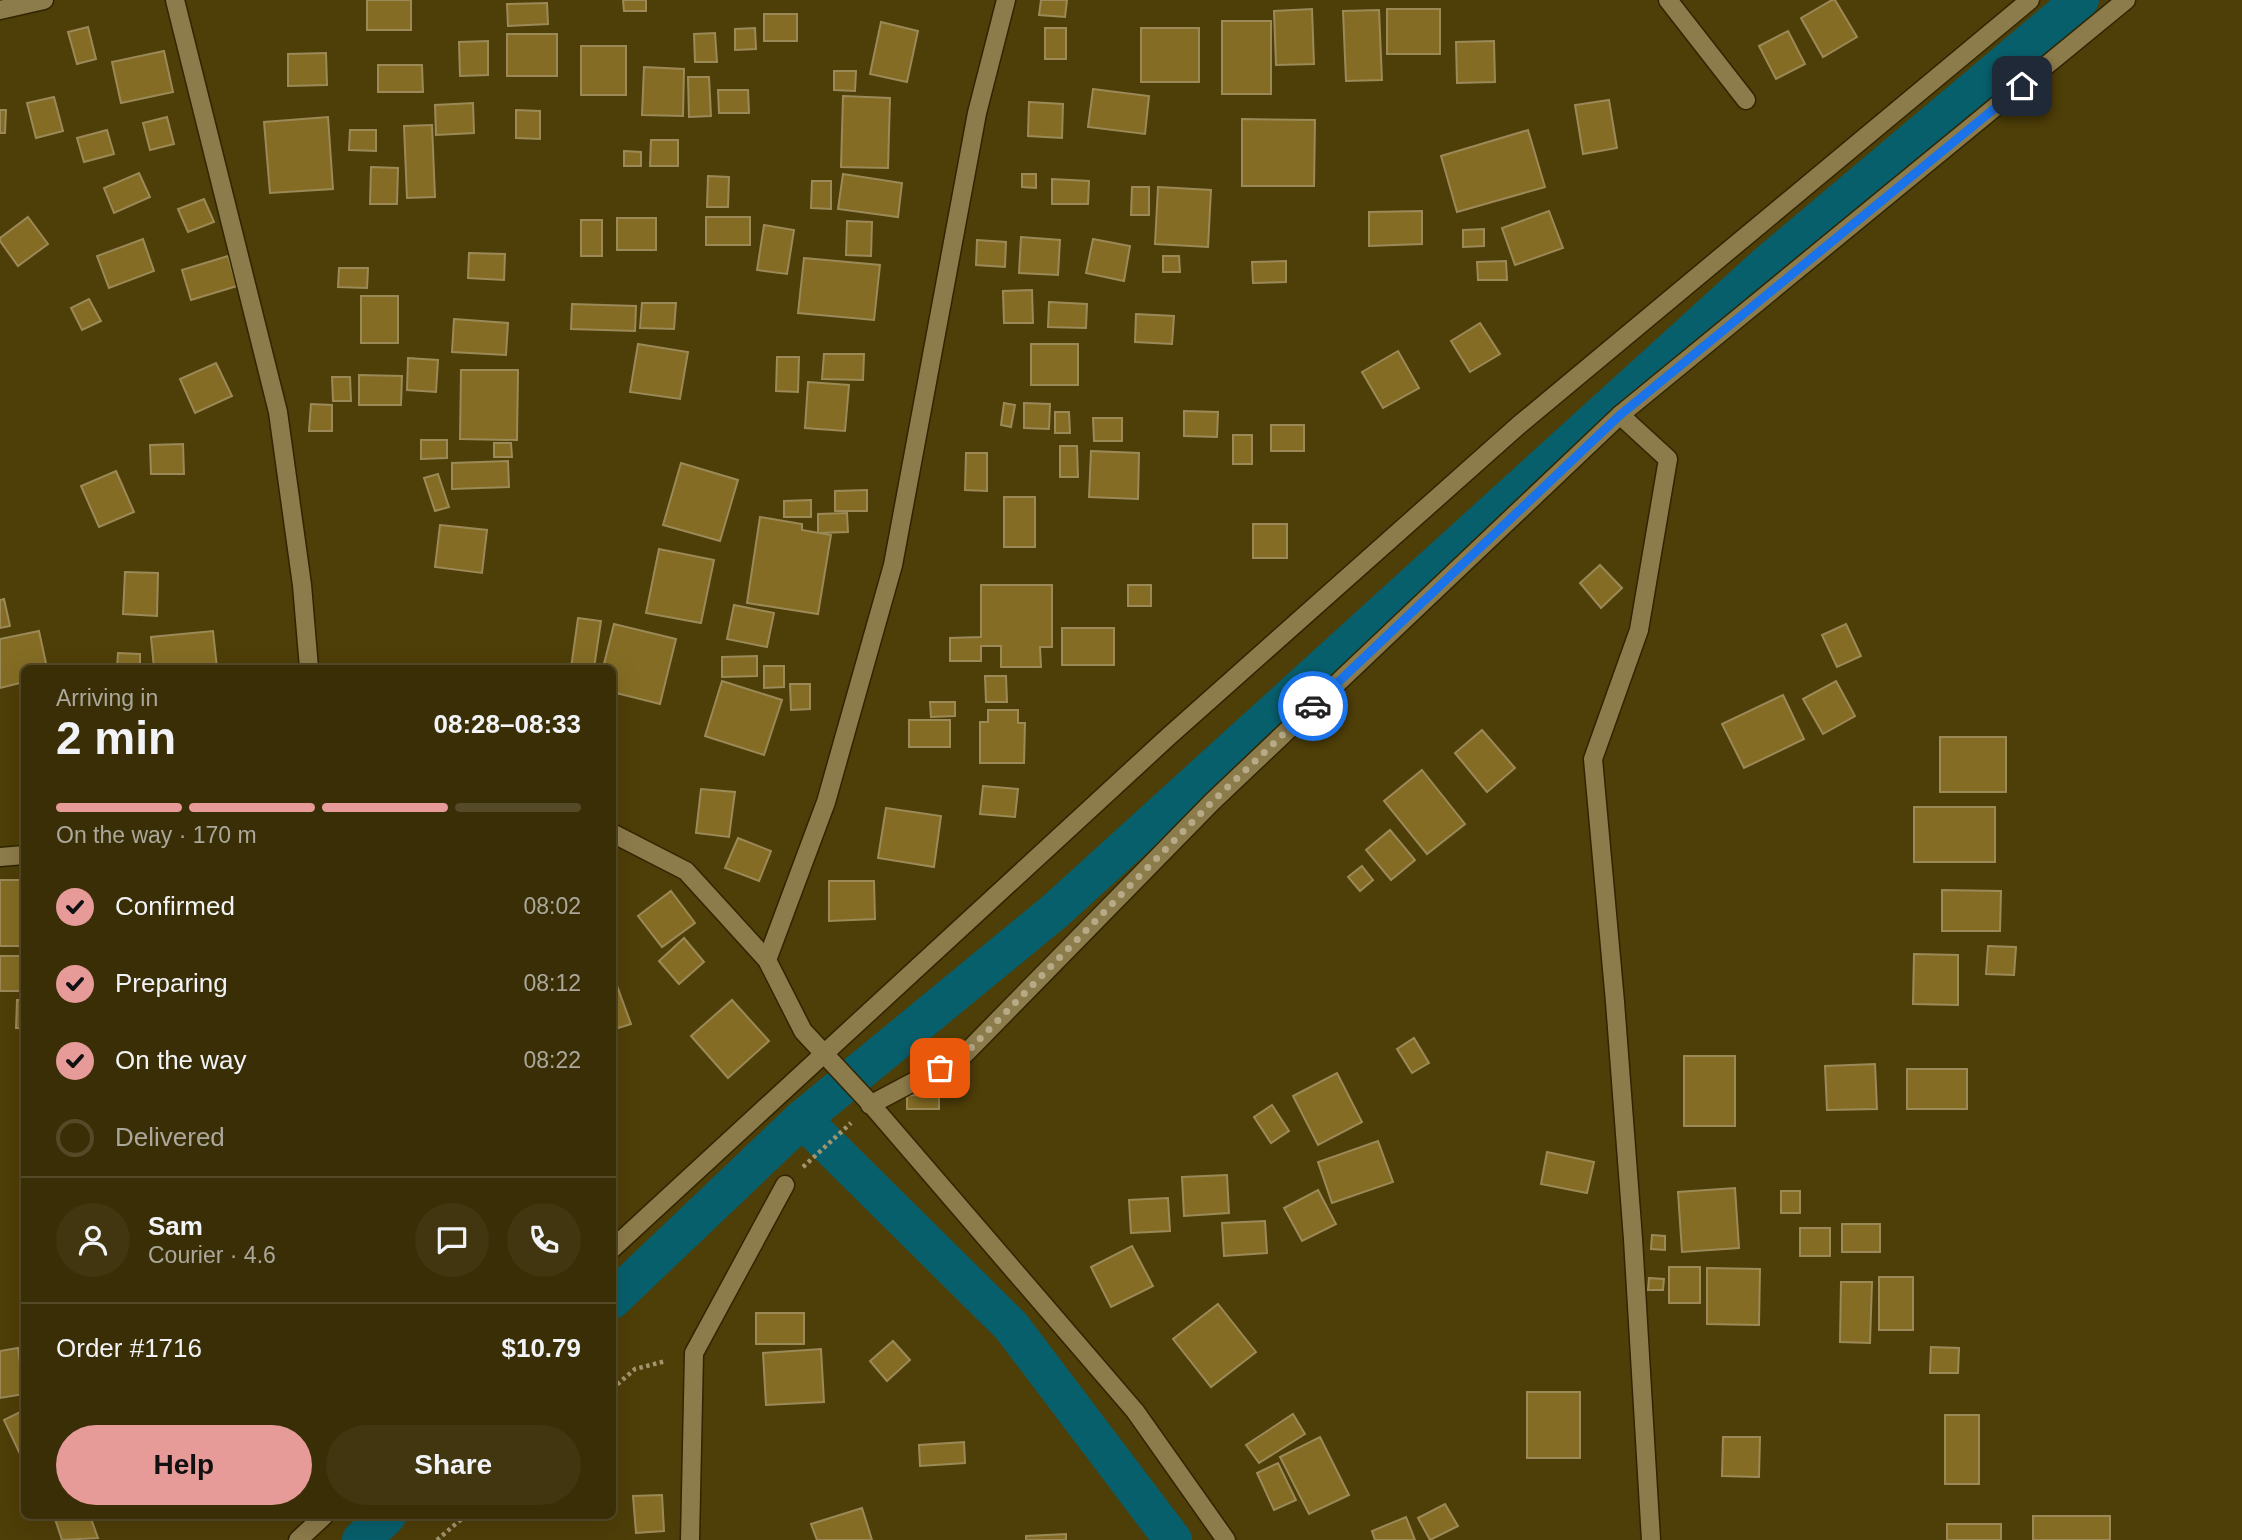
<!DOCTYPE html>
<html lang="en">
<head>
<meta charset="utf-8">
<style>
	body { margin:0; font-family:Arial,sans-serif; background:#413610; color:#f1f3f6; height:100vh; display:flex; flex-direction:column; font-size:26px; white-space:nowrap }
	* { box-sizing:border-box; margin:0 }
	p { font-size:23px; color:#aba89b }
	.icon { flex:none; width:38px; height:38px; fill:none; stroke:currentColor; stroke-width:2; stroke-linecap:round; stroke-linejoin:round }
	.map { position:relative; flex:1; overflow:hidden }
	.panel { position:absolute; left:21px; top:665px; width:595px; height:854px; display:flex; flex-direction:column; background:#3a2e06; border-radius:10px; box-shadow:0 7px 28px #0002,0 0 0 2px #544a28 }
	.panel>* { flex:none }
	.pin { position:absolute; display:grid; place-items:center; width:60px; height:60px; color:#fff; margin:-30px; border-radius:14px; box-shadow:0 4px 10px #0006 }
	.courier { position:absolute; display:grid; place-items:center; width:70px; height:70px; margin:-35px; border:5px solid #1a73e8; border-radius:50%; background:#fff; color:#222; box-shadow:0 2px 9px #0007 }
	.headline em { font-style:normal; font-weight:700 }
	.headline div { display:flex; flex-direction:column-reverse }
	.headline { display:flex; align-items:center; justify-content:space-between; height:119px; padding:0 35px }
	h1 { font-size:46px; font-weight:700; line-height:52px }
	.bar { display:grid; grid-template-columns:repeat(4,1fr); gap:10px 7px; align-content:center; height:84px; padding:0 35px }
	.bar i { height:9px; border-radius:5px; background:#544a28 }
	.bar .on { background:#e69b98 }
	.bar p { grid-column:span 4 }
	.line { display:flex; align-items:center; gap:18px; padding:0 35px; border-top:2px solid #544a28 }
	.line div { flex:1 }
	.round { display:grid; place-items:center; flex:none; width:74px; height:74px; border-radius:37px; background:#413610 }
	ol { padding:0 35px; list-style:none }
	li { display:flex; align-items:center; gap:21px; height:77px }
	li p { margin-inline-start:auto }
	li .icon { padding:7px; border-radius:50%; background:#e69b98; color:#111; stroke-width:4 }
	li:last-child { color:#aba89b }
	li i { width:38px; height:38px; border:4px solid #544a28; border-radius:50% }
	.action { display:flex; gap:14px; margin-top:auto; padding:14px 35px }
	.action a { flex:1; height:80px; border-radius:42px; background:#e69b98; color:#111; font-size:28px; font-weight:700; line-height:80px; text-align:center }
	.action a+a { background:#413610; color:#f1f3f6 }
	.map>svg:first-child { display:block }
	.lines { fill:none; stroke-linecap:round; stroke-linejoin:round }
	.canal { stroke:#085f6c; stroke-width:38 }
	.building { fill:#846c24; stroke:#9b8958; stroke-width:2 }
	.minor-casing { stroke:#312500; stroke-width:21 }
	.path { stroke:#a2956e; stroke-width:4.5; stroke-dasharray:3.5 3.5; stroke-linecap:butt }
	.minor { stroke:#8d7c4b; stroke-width:18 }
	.done { stroke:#b7ab87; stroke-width:7; stroke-dasharray:0 12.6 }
	.route { stroke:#1a73e8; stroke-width:9 }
</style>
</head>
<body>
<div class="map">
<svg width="2242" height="1540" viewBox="0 0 2242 1540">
	<rect width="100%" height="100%" fill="#4e3e08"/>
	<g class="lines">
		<g class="canal">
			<polyline points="802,1119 1011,1326 1173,1540"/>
			<polyline points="612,1300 802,1119 1055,911 1766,265 2080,0"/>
			<polyline points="361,1540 387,1516"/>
		</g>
	</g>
	<g class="building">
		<rect x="367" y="0" width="44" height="30"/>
		<polygon points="623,0 646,0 646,11 624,11"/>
		<polygon points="1041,0 1067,0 1065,17 1039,15"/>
		<polygon points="1832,0 1835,0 1857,37 1823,57 1801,18"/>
		<polygon points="547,3 548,24 508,26 507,4"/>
		<polygon points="1312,9 1314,64 1276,65 1274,11"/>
		<rect x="1387" y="9" width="53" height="45"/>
		<polygon points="1379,10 1382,80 1346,81 1343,11"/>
		<rect x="764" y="14" width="33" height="27"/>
		<rect x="1222" y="21" width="49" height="73"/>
		<polygon points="881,22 918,31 907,82 870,74"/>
		<polygon points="88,27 96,59 77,64 68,32"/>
		<polygon points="755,28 756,49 735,50 735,29"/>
		<rect x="1045" y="28" width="21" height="31"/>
		<rect x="1141" y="28" width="58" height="54"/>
		<polygon points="1788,31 1805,64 1776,79 1759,46"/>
		<polygon points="715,33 717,62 695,62 694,34"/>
		<rect x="507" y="34" width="50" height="42"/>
		<polygon points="488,41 488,75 460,76 459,42"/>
		<polygon points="1494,41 1495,82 1457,83 1456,42"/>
		<rect x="581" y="46" width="45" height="49"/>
		<polygon points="164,51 173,92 121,103 112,62"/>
		<polygon points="326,53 327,85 288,86 288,54"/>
		<polygon points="378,65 422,65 423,92 378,92"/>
		<polygon points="644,67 684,69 683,116 642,115"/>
		<polygon points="834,71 856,71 855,91 834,90"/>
		<polygon points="688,77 709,77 711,116 689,117"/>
		<polygon points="1093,89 1149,96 1145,134 1088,127"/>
		<polygon points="718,90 748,90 749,113 719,113"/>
		<polygon points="843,96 890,98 888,168 841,167"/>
		<polygon points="54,97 63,131 36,138 27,103"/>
		<polygon points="1609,100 1617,148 1583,154 1575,105"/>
		<polygon points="1029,102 1063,104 1062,138 1028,136"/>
		<polygon points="473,103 474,133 436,135 435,105"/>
		<polygon points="0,110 6,110 5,133 0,133"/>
		<polygon points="516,110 540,111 540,139 516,138"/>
		<polygon points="167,117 174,144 150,150 143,123"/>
		<polygon points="328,117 333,189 270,193 264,122"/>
		<polygon points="1242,119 1315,120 1314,186 1242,186"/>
		<polygon points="432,125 435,197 407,198 404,126"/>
		<polygon points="107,130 114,154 84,162 77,138"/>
		<polygon points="350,130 376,130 376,151 349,150"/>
		<polygon points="1528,130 1545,187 1457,212 1441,156"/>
		<polygon points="651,140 678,140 678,166 650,166"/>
		<polygon points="624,151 641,152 641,166 624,166"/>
		<polygon points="371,167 398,168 397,204 370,204"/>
		<polygon points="139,173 150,197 114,213 104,188"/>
		<polygon points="843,174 902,183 898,217 838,209"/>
		<polygon points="1022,174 1036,174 1036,188 1022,187"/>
		<polygon points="708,176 729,177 728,207 707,207"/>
		<polygon points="1052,179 1089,181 1088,204 1052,204"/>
		<polygon points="812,181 831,181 831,209 811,208"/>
		<polygon points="1132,187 1149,187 1149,215 1131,215"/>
		<polygon points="1158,187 1211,190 1208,247 1155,244"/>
		<polygon points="204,199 214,222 188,232 178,209"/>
		<polygon points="1422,211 1422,244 1369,246 1369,212"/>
		<polygon points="1549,211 1563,248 1515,265 1502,228"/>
		<polygon points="28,217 48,244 18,266 0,241 0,238"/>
		<rect x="706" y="217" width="44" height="28"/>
		<rect x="617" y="218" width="39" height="32"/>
		<rect x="581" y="220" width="21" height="36"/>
		<polygon points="847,221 872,222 871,256 846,255"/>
		<polygon points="764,225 794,230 787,274 757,270"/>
		<polygon points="1484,229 1484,246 1463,247 1463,230"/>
		<polygon points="1021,237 1060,240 1058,275 1019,273"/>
		<polygon points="143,239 154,271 109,288 97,256"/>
		<polygon points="1093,239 1130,246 1124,281 1086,273"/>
		<polygon points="977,240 1006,242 1005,267 976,265"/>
		<polygon points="469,253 505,254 504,280 468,278"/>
		<polygon points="228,256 237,286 191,300 182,270"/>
		<polygon points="1163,256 1179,256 1180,272 1163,272"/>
		<polygon points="804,258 880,265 874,320 798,313"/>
		<polygon points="1286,261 1286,282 1253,283 1252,262"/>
		<polygon points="1506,261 1507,280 1478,280 1477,262"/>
		<polygon points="339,268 368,268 367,288 338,287"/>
		<polygon points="1032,290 1033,323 1004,323 1003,291"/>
		<rect x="361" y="296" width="37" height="47"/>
		<polygon points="89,299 101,321 82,330 71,308"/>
		<polygon points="1049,302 1087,304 1086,328 1048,327"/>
		<polygon points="642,303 676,303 674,329 640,328"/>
		<polygon points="572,304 636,306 635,331 571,329"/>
		<polygon points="1136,314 1174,316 1172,344 1135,342"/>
		<polygon points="454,319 508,323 506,355 452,352"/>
		<polygon points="1480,323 1500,354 1470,372 1451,341"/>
		<polygon points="638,344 688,352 680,399 630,392"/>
		<rect x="1031" y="344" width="47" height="41"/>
		<polygon points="1398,351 1419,388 1383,408 1362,372"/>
		<polygon points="824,354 864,354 863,380 822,379"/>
		<polygon points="777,357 799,357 798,392 776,391"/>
		<polygon points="408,358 438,360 436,392 407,390"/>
		<polygon points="216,363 232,396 195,413 180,379"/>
		<polygon points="461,370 518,370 517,440 460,439"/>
		<polygon points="359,375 402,376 401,405 359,405"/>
		<polygon points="332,377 350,377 351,401 333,401"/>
		<polygon points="808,382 849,385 845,431 805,428"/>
		<polygon points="1004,403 1015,405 1011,427 1001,425"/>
		<polygon points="1024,403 1050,404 1049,429 1024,428"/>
		<polygon points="311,404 332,405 332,431 309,431"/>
		<polygon points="1184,411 1218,412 1217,437 1184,436"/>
		<polygon points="1055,412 1069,412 1070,433 1055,433"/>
		<polygon points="1093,418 1122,418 1122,441 1094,441"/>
		<rect x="1271" y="425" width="33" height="26"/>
		<rect x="1233" y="435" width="19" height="29"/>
		<polygon points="421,440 447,440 447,458 421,459"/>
		<polygon points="494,443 511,443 512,457 494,457"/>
		<polygon points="183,444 184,474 151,474 150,445"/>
		<polygon points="1060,446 1077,446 1078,477 1060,477"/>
		<polygon points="1091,451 1139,453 1138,499 1089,497"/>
		<polygon points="966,453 987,453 987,491 965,490"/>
		<polygon points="508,461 509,487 452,489 452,463"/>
		<polygon points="681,463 738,480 720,541 663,525"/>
		<polygon points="116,471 134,512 99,527 81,486"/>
		<polygon points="438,474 449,507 435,511 424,478"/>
		<polygon points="867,490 867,511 835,511 835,491"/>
		<rect x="1004" y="497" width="31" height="50"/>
		<polygon points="811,500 811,517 784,517 784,501"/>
		<polygon points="847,513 848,532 818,533 818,514"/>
		<polygon points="760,517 802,524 802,530 831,535 818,614 747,603"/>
		<rect x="1253" y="524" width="34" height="34"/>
		<polygon points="440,525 487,530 482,573 435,567"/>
		<polygon points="659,549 714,560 701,623 646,613"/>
		<polygon points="1600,565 1622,588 1601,608 1580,583"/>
		<polygon points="125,572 158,573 157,616 123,614"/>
		<polygon points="981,585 1052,585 1052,647 1040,647 1041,667 1001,667 1001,646 981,646 981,661 950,661 950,638 981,637"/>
		<rect x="1128" y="585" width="23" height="21"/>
		<polygon points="4,599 10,626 0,628 0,600"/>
		<polygon points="734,605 774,613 767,647 727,639"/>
		<polygon points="578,618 601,621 594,668 571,668"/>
		<polygon points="614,624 676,639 660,704 612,692 612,668 603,668"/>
		<polygon points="1846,624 1861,656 1837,667 1822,635"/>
		<rect x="1062" y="628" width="52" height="37"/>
		<polygon points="39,631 47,668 24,668 24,682 0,688 0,639"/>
		<polygon points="213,631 217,668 154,668 151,637"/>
		<polygon points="118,653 140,654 140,668 117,668"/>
		<polygon points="757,656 757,676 722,677 722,657"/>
		<polygon points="764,666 784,666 784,687 764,688"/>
		<polygon points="985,676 1006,676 1007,702 986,702"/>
		<polygon points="722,681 782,700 764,755 705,736"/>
		<polygon points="1836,681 1855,716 1823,734 1803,699"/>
		<polygon points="790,684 810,684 810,709 791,710"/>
		<polygon points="1783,695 1804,739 1744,768 1722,724"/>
		<polygon points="930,702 955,702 955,716 931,717"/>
		<polygon points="988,710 1018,710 1018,723 1025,723 1024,763 980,763 980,722 988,722"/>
		<rect x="909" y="720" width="41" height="27"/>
		<polygon points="1482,730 1515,768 1487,792 1455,753"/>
		<rect x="1940" y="737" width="66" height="55"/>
		<polygon points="1422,770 1465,824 1427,854 1384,801"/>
		<polygon points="983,786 1018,789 1015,817 980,814"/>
		<polygon points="701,789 735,792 729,837 696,833"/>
		<rect x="1914" y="807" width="81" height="55"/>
		<polygon points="886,808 941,816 934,867 878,858"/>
		<polygon points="1390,830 1415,860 1391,880 1366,850"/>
		<polygon points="738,838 771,851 759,881 725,868"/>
		<polygon points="1362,866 1373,880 1360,891 1348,877"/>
		<rect x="0" y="880" width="22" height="66"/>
		<polygon points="829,881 874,881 875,919 829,921"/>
		<polygon points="1942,890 2001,891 2000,931 1942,931"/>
		<polygon points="671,891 695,923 662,947 638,916"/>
		<polygon points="684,938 704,962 679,984 659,961"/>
		<polygon points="1988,946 2016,947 2014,975 1986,974"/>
		<polygon points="1914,954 1958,955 1958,1005 1913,1004"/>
		<rect x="0" y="956" width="24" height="35"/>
		<polygon points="612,972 631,1024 612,1030"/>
		<polygon points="17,1000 24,1000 24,1028 16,1028"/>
		<polygon points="732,1000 769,1041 728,1078 691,1036"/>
		<polygon points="1414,1038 1429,1063 1412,1073 1397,1049"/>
		<rect x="1684" y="1056" width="51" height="70"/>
		<polygon points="1875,1064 1877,1109 1827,1110 1825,1066"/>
		<rect x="1907" y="1069" width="60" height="40"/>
		<polygon points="1337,1073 1362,1122 1318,1145 1293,1096"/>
		<polygon points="907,1095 939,1096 939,1109 907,1109"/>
		<polygon points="1272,1105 1289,1131 1271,1143 1254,1117"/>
		<polygon points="1378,1141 1393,1182 1332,1203 1318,1162"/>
		<polygon points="1547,1152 1594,1162 1587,1193 1541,1184"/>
		<polygon points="1227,1175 1229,1213 1184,1216 1182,1177"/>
		<polygon points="1735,1188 1739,1248 1682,1252 1678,1192"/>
		<polygon points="1318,1190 1336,1224 1302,1241 1284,1208"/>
		<rect x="1781" y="1191" width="19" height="22"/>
		<polygon points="1168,1198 1170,1231 1131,1233 1129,1200"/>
		<polygon points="1265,1221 1267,1253 1224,1256 1222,1223"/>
		<rect x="1842" y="1224" width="38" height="28"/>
		<rect x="1800" y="1228" width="30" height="28"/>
		<polygon points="1652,1235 1665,1236 1665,1250 1651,1249"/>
		<polygon points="1132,1246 1153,1286 1111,1307 1091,1267"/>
		<rect x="1669" y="1267" width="31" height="36"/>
		<polygon points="1707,1268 1760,1269 1759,1325 1707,1324"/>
		<rect x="1879" y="1277" width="34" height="53"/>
		<polygon points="1649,1278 1664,1279 1663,1290 1648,1290"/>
		<polygon points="1841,1282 1872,1282 1870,1343 1840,1342"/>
		<polygon points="1218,1304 1256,1352 1211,1387 1173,1339"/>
		<rect x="756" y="1313" width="48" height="31"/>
		<polygon points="893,1341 910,1360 887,1381 870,1361"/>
		<polygon points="1931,1347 1959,1348 1958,1373 1930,1373"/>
		<polygon points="18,1348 24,1394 0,1398 0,1351"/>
		<polygon points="821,1349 824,1402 766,1405 763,1353"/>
		<rect x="1527" y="1392" width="53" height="66"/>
		<polygon points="24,1410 24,1452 20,1454 4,1420"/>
		<polygon points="1293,1414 1305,1434 1259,1463 1246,1445"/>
		<rect x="1945" y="1415" width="34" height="69"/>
		<polygon points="1320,1437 1349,1495 1309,1514 1280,1457"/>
		<polygon points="1723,1437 1760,1437 1759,1477 1722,1476"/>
		<polygon points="964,1442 965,1463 920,1466 919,1445"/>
		<polygon points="1278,1463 1296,1500 1274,1510 1257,1473"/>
		<polygon points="662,1495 664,1531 636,1533 633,1496"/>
		<polygon points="1445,1504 1458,1526 1430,1540 1418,1518"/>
		<polygon points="862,1508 872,1540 817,1540 811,1524"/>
		<polygon points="54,1516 90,1516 98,1538 62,1540"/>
		<rect x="2033" y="1516" width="77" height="24"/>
		<polygon points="1406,1517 1415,1540 1375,1540 1372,1531"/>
		<rect x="1947" y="1524" width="54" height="16"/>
		<polygon points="1066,1534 1066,1540 1026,1540 1026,1536"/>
	</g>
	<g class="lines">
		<defs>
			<g id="minor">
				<polyline points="175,0 278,412 302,585 309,668"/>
				<polyline points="1668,0 1746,100"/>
				<polyline points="0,10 44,0"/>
				<polyline points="1620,415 1668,459 1639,630 1593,759 1615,1002 1633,1239 1651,1540"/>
				<polyline points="612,833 686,871 767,960 803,1031 869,1102 1135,1411 1226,1540"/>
				<polyline points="0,857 24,855"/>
				<polyline points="767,960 826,802 893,565 977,113 1006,0"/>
				<polyline points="870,1105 964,1055 1212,802 1620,415 2126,0"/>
				<polyline points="612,1249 1168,737 1519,425 2030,0"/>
				<polyline points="298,1540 324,1516"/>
				<polyline points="690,1540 694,1353 785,1185"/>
			</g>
		</defs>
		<use href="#minor" class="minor-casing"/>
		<g class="path">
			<polyline points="803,1167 851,1123"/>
			<polyline points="612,1389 635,1369 666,1361"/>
			<polyline points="437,1540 465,1516"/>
		</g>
		<use href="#minor" class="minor"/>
	</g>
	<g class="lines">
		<polyline class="done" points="940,1068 964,1055 1212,802 1313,706"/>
		<polyline class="route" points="1313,706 1620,415 2022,86"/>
	</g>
</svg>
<div class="pin" style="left:940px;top:1068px;background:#ea580c"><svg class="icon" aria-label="bag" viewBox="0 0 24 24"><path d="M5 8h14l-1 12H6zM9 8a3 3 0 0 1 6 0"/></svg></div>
<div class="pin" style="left:2022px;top:86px;background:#1f2937"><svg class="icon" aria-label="home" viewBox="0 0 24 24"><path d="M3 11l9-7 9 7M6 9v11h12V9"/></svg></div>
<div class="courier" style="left:1313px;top:706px"><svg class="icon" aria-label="car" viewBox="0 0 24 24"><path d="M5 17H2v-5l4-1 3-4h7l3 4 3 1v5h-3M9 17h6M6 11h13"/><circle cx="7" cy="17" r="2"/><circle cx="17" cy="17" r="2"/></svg></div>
<section class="panel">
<div class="headline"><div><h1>2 min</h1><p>Arriving in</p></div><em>08:28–08:33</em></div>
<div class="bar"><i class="on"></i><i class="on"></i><i class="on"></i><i></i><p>On the way · 170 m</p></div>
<ol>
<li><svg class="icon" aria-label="check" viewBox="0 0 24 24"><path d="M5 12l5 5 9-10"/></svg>Confirmed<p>08:02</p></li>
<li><svg class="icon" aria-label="check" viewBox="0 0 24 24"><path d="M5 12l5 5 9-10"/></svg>Preparing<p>08:12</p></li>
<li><svg class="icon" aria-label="check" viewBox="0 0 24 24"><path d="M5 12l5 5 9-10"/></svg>On the way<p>08:22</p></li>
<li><i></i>Delivered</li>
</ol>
<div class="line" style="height:126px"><a class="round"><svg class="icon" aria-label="person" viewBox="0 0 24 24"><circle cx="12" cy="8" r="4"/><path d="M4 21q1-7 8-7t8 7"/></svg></a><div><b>Sam</b><p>Courier · 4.6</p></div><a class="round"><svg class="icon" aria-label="chat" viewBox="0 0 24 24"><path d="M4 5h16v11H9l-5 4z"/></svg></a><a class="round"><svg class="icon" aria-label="phone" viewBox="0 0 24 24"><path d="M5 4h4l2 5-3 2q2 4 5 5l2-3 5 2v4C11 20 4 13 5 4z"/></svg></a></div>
<div class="line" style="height:91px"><div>Order #1716</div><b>$10.79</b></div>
<div class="action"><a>Help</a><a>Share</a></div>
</section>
</div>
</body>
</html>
